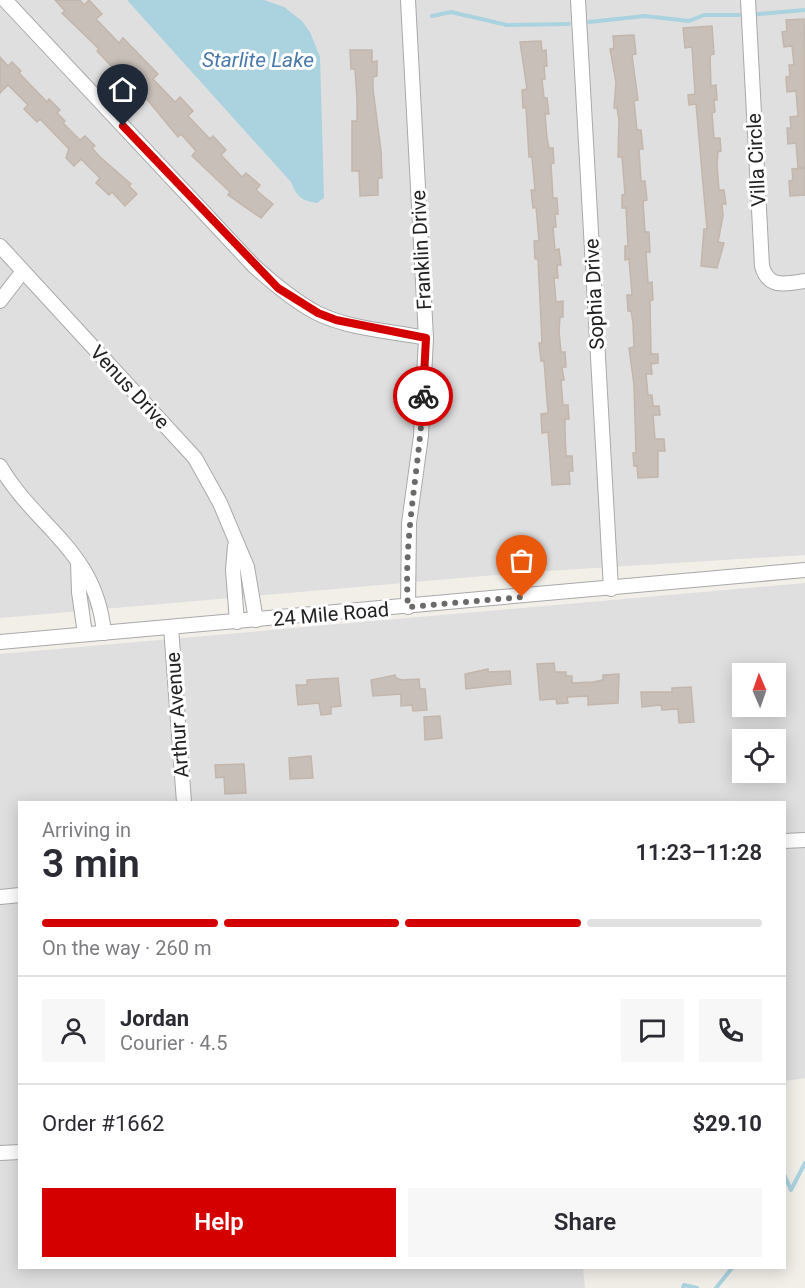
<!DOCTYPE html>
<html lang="en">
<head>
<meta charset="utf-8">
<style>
	body { margin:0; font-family:Roboto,sans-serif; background:#f7f7f7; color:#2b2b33; height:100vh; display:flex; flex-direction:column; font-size:22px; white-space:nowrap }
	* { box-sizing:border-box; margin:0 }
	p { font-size:20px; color:#7c7c81 }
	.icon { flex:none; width:33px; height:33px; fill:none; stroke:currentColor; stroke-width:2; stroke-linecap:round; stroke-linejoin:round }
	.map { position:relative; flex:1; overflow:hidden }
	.panel { position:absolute; left:18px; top:801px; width:768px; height:468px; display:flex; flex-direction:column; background:#fff; border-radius:0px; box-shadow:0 3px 15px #0003 }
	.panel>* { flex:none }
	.needle { width:39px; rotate:358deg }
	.fabs { position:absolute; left:732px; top:663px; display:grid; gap:12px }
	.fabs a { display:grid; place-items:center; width:54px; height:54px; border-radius:0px; background:#fff; box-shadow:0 3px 15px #0003; font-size:30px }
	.pin { position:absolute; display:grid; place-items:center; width:51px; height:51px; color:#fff; margin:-62px -26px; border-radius:50% 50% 50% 0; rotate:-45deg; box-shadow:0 0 6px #0007 }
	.pin .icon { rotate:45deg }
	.courier { position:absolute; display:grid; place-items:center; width:60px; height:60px; margin:-30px; border:4px solid #d40000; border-radius:50%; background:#fff; color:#222; box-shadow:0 2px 8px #0007 }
	.headline em { font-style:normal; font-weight:600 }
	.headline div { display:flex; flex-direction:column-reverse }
	.headline { display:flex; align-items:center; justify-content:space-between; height:102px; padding:0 24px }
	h1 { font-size:39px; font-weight:600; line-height:45px }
	.bar { display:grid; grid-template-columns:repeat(4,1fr); gap:9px 6px; align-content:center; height:72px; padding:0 24px }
	.bar i { height:8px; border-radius:4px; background:#e1e1e2 }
	.bar .on { background:#d40000 }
	.bar p { grid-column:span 4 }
	.line { display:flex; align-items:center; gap:15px; padding:0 24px; border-top:2px solid #e1e1e2 }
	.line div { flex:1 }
	.round { display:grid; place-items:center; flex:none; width:63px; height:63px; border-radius:0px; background:#f7f7f7 }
	.cta { display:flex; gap:12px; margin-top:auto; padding:12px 24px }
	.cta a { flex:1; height:69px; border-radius:0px; background:#d40000; color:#fff; font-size:24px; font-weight:600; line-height:69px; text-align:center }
	.cta a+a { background:#f7f7f7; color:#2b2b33 }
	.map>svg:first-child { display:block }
	.residential { fill:#e0dfdf; fill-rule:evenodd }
	.water { fill:#aad3df }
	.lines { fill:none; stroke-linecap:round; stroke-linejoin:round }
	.stream { stroke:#aad3df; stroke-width:4 }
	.building { fill:#c7bfb8; stroke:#c4b6ab; stroke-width:1.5 }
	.minor-casing { stroke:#a9a9a9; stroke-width:16 }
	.minor { stroke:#fff; stroke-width:14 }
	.done { stroke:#6b6a68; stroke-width:6; stroke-dasharray:0 10.8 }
	.route { stroke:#d40000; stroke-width:8 }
	.labels { text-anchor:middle; stroke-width:6; stroke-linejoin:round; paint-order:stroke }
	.street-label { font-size:20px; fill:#222; stroke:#fff }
	.water-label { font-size:21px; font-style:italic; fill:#4a7aab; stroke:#fff }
</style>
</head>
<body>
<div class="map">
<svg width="805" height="1288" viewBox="0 0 805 1288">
	<rect width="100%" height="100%" fill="#f2efe9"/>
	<g class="residential">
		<polygon points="0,0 805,0 805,555 530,572 0,618"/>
		<path d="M805 583V1078L785 1081 784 802H20V1268H583L585 1288H0V654ZM742 674H776V706H742ZM742 740H776V772H742Z"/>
	</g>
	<path class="water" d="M127 0H264L284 7 302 21 310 32 320 57 324 198 317 203C302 201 296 196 291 182Z"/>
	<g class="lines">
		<g class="stream">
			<polyline points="758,14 805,10"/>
			<polyline points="432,16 451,12 507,25 569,24"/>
			<polyline points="589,22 645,16 689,21 704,15 739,15"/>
			<polyline points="784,1174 791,1190 805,1163"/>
			<polyline points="683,1288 684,1285 697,1288"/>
			<polyline points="716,1288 732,1268"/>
		</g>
	</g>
	<g class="building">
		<polygon points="55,0 80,0 84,5 89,0 102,14 96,19 119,43 123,38 158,74 153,79 175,102 180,97 193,111 188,116 210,139 213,136 226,150 221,155 242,177 246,173 260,185 256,190 273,204 261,218 228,195 230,192 192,156 196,151 181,134 178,137 145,97 143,100 116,71 97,51 99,49 62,13 65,11"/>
		<polygon points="804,19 805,167 798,168 796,143 788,144 787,128 791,128 790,117 798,116 796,91 787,92 786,77 790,76 789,65 794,65 792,46 784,47 782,32 787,31 786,20"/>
		<polygon points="712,26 714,54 710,55 711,86 716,85 717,100 714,100 715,112 712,113 714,138 720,138 721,151 718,152 717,164 719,190 724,190 726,204 722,204 723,216 718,242 724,243 717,268 701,266 704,229 707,229 696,104 689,105 688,95 695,94 692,47 685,48 683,28"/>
		<polygon points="634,35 636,54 632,55 638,100 634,101 637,130 641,130 643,149 639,149 641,181 645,181 647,200 643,201 645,232 649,232 650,252 646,252 648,283 652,282 653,300 650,301 651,354 658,354 658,363 651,364 652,374 646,374 648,395 652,395 653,406 659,406 660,415 653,415 655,439 664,439 665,451 658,451 658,477 638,478 637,466 634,466 633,453 636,453 634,385 629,348 634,347 633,323 631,311 628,311 627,295 632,295 629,259 625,260 625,246 628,246 626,208 622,208 622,195 625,194 623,169 622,157 618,157 619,120 617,108 614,108 616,82 610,49 614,48 613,36"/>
		<polygon points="541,41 542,51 546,50 547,66 544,66 545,79 542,79 544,98 547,98 549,114 545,114 547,138 549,148 553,148 554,163 551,164 553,198 557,198 558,214 555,214 556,227 553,227 555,250 559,249 561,265 557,265 558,278 554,278 556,302 563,301 563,317 560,317 559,331 561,352 565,352 566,367 562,367 564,380 561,380 563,405 568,405 569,419 565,419 565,431 566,456 572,456 573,471 569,471 570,484 552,485 548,432 542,433 541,414 548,413 544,361 541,361 539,343 542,343 538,259 535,259 534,241 539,241 536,207 533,208 531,190 535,190 532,157 529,157 526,107 523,108 522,90 527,89 520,42"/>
		<polygon points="350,50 372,50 372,62 377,61 377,76 373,77 373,89 381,151 382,178 378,178 378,195 360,196 359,171 352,171 352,121 357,121 357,100 355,69 351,69"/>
		<polygon points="0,57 8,66 12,62 21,71 19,73 47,102 49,99 60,110 57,113 65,121 63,123 80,140 85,136 95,146 92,148 99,156 131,184 129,186 137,194 125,206 112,192 109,195 96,183 100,178 81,159 74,166 66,158 69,149 40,119 37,122 24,109 28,105 8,85 0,93"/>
		<polygon points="805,168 805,195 790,196 789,181 793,180 792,169"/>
		<polygon points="554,663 555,672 566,672 566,676 572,676 572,683 593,682 603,680 603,675 619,674 618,703 588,705 588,696 567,697 568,703 557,704 556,699 540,700 537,664"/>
		<polygon points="488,669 488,672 510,671 511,684 466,689 465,674"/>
		<polygon points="395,675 396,678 402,680 419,679 420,689 425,689 427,710 413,711 412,705 401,706 401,694 373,696 371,680"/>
		<polygon points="338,678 341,706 331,707 331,714 321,715 319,703 298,705 296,685 307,685 307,680"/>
		<polygon points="691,687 694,722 679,723 678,709 662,710 661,705 642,707 641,692 672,692 672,688"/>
		<polygon points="440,716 442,738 425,740 424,717"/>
		<polygon points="311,756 313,778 290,779 289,758"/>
		<polygon points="244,764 246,793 225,794 224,777 216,778 215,765"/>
	</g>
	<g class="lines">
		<defs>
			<g id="minor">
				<path d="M5 0 254 266C274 284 294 301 317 313 349 329 391 331 426 338"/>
				<polyline points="408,0 426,338 421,436 409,523 408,607"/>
				<polyline points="578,0 611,589"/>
				<path d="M748 0 762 266C768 289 786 284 805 281"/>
				<polyline points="0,246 195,458 220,503 247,567 256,620"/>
				<polyline points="0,301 23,271"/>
				<path d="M0 466C37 529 96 550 104 633"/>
				<polyline points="235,546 233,570 237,622"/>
				<polyline points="78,562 79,592 85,634"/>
				<polyline points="171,627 184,802"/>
				<polyline points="0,642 805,570"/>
				<polyline points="784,841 805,840"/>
				<polyline points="0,897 20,895"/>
				<polyline points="0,1153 20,1152"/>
			</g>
		</defs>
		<use href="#minor" class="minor-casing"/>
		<use href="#minor" class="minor"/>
	</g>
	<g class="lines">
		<path class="done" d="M423 396C420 467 403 536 408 607L522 597"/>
		<polyline class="route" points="123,126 278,288 318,313 336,320 426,338 423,396"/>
	</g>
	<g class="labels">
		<g class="street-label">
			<text transform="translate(756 160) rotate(-93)" y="7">Villa Circle</text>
			<text transform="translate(421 250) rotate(-93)" y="7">Franklin Drive</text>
			<text transform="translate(594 294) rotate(-93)" y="7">Sophia Drive</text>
			<text transform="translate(130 387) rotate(47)" y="7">Venus Drive</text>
			<text transform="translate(331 614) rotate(-5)" y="7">24 Mile Road</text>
			<text transform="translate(177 715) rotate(-94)" y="7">Arthur Avenue</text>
		</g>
		<g class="water-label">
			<text x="258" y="67">Starlite Lake</text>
		</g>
	</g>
</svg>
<div class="fabs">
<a><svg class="needle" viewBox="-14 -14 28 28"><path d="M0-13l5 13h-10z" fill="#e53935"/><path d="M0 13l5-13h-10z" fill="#7c7c81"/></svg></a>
<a><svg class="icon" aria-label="locate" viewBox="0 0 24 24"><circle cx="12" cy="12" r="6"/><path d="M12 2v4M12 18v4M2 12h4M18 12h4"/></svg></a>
</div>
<div class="pin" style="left:522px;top:597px;background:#ea580c"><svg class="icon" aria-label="bag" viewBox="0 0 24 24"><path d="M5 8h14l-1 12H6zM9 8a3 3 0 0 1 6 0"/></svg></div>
<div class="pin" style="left:123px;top:126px;background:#1f2937"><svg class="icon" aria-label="home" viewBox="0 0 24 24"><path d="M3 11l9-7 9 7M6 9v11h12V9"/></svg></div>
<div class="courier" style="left:423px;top:396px"><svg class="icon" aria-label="bike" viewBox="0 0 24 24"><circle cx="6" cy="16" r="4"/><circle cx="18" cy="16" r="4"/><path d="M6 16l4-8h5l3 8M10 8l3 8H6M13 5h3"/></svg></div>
<section class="panel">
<div class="headline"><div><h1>3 min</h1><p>Arriving in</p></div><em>11:23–11:28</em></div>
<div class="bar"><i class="on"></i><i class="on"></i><i class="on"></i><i></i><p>On the way · 260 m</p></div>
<div class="line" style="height:108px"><a class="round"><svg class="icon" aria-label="person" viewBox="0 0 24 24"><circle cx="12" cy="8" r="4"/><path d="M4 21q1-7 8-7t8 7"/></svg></a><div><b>Jordan</b><p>Courier · 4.5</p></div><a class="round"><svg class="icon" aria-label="chat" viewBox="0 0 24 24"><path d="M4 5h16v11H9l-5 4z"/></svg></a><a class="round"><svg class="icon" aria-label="phone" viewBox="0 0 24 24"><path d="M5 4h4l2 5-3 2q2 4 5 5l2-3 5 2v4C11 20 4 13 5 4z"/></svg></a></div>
<div class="line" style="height:78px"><div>Order #1662</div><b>$29.10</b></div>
<div class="cta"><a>Help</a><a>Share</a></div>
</section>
</div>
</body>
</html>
